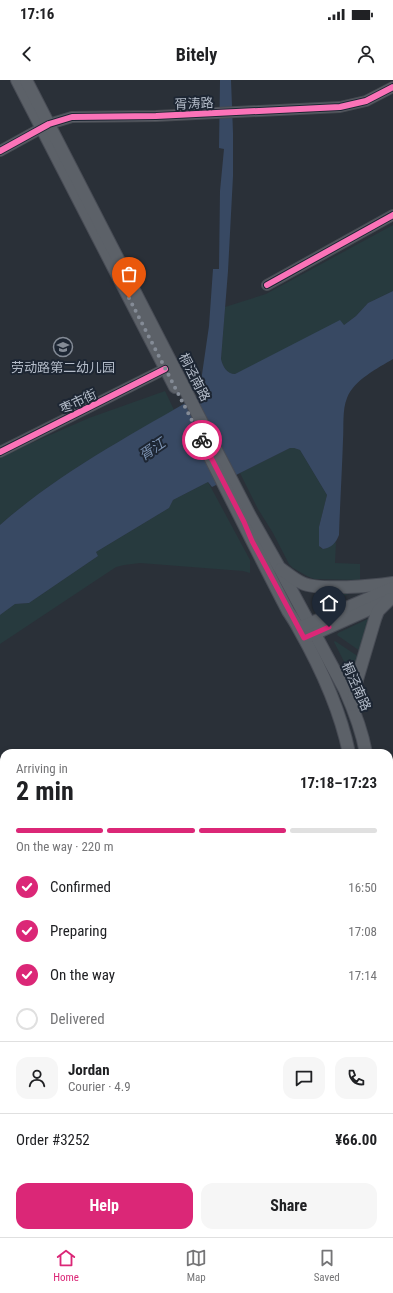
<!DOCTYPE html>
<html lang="en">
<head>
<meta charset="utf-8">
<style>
	body { margin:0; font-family:"Roboto Condensed","Noto Sans SC",sans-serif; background:#f6f6f6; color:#202124; height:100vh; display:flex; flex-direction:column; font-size:15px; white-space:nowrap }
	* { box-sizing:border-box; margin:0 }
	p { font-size:13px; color:#757577 }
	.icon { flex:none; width:22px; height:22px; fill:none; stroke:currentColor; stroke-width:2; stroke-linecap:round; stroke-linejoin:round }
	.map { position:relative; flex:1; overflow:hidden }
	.drawer { position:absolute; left:0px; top:669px; width:393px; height:488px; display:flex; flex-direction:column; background:#fff; border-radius:12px 12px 0 0; box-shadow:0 2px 6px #0003 }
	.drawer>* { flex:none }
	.pin { position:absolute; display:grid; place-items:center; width:34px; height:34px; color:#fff; margin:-41px -17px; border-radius:50% 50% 50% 0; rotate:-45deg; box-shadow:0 0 4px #0007 }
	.pin .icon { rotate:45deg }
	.courier { position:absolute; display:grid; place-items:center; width:40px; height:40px; margin:-20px; border:3px solid #db2777; border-radius:50%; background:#fff; color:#222; box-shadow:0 1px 5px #0007 }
	.summary em { font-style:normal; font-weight:700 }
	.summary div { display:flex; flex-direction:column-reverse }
	.summary { display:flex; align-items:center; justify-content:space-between; height:68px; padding:0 16px }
	h1 { font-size:26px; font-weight:700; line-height:30px }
	.bar { display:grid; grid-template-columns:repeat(4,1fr); gap:6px 4px; align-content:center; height:48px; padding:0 16px }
	.bar i { height:5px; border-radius:3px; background:#e0e0e0 }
	.bar .current { background:#db2777 }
	.bar p { grid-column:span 4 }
	.line { display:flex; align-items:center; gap:10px; padding:0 16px; border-top:1px solid #e0e0e0 }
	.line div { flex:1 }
	.round { display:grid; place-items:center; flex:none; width:42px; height:42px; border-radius:12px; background:#f6f6f6 }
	ol { padding:0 16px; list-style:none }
	li { display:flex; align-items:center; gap:12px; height:44px }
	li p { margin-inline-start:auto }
	li .icon { padding:4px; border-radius:50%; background:#db2777; color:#fff; stroke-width:4 }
	li:last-child { color:#757577 }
	li i { width:22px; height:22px; border:2px solid #e0e0e0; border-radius:50% }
	.button { display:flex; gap:8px; margin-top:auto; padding:8px 16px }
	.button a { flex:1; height:46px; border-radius:12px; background:#db2777; color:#fff; font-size:16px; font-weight:700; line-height:46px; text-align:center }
	.button a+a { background:#f6f6f6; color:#202124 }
	.status { display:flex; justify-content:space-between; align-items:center; height:28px; padding:0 20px; background:#fff; direction:ltr }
	.status svg { height:11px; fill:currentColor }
	header { display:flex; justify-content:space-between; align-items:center; height:52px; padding:0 16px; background:#fff; font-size:18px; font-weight:700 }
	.dock { display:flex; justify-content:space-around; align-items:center; height:56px; border-top:1px solid #e0e0e0; background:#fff; font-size:11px; color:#757577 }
	.dock a { display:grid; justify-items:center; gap:2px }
	.dock .current { color:#db2777 }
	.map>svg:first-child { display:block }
	.green { fill:#273a3e }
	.water { fill:#384963 }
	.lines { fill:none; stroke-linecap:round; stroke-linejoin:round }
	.minor-casing { stroke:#484c53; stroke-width:12 }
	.major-casing { stroke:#484c55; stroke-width:14 }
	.minor { stroke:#5a5e66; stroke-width:10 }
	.major { stroke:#5c6168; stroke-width:12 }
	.cycleway-casing { stroke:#1d2633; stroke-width:8 }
	.cycleway { stroke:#fb73b8; stroke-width:6 }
	.done { stroke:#848b96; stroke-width:4; stroke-dasharray:0 7.2 }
	.route { stroke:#db2777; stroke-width:5 }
	.labels { text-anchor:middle; stroke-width:4; stroke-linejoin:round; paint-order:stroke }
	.street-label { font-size:13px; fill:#b4bcc9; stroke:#1d2633 }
	.poi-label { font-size:13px; fill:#b4bcc9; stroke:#1d2633 }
	.water-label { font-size:14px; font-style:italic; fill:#7c92b1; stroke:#1d2633 }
</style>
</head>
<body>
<div class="status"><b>17:16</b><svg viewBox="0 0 49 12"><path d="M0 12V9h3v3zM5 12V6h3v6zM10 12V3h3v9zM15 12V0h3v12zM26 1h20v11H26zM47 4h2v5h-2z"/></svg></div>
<header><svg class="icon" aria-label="back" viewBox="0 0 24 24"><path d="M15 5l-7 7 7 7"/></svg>Bitely<svg class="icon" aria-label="person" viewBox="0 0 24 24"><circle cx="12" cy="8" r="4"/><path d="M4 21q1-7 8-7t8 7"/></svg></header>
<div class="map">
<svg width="393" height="1157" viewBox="0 0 393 1157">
	<rect width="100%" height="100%" fill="#2a3038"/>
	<g class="green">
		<path d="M393 145V211L368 223 356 236 344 245 235 294C227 294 223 287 221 279L225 227 266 214Z"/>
		<path d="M165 311 174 330C114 364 52 399 0 445V378L34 362 89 338Z"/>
		<polygon points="290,368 294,368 300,370 327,415 319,447 320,468 325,469 336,462 335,483 360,484 360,500 314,499 307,496 293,488 289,484 273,453 258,429 240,393"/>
		<polygon points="208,402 250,480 250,493 243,491 140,483 124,485 116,487 0,564 0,535 15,524 29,523 98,476 96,472 169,428 173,420"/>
		<polygon points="328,510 358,510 320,526 320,520"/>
		<polygon points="370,538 360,571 337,555 338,553"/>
		<polygon points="335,561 359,577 353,596 351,595 334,562"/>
		<polygon points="389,944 393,946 393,1111 389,1107"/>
	</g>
	<path class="water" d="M220 0H231L233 53V96L228 191 221 279C223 287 227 294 235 294L340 240 344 245 356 236 368 223 393 211V279C378 288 354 300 347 318 342 330 344 347 343 360 342 392 340 423 339 455 336 463 331 468 323 469L319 466V447L327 415 300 370 294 368H290L212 407 208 402 173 420 169 428 96 472 98 476 29 523 15 524 0 535V445C60 392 131 355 199 315L209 246 213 189H219L220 111 224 69 219 68Z"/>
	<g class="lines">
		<defs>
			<g id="minor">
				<polyline points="0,71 49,44 72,37 156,36 340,27 366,21 393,7"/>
				<polyline points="267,205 393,135"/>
				<polyline points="0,372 165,289"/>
				<polyline points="0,803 4,803"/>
				<polyline points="389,817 393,817"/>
				<polyline points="0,1058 4,1057"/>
			</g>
			<g id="major">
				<polyline points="17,0 175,307"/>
				<path d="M26 0 250 436 280 489 345 610C354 630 362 651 366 673"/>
				<path d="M200 357C229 415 258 473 288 531 292 537 296 543 299 549 321 588 340 629 349 673"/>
				<path d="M281 489C288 494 295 500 302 503 319 511 374 506 393 503"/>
				<polyline points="302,547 393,508"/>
				<polyline points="309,556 385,522"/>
				<polyline points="353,625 356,603 375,539 378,531 390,519"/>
				<polyline points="358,1157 358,1153"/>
				<polyline points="370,1157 370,1153"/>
			</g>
		</defs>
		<use href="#minor" class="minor-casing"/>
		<use href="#major" class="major-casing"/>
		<use href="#minor" class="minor"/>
		<use href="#major" class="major"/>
		<defs>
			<g id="cycleway">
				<polyline points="0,71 49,44 72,37 156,36 340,27 366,21 393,7"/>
				<polyline points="267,205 393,135"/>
				<polyline points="0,372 165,289"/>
			</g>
		</defs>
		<use href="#cycleway" class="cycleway-casing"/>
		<use href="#cycleway" class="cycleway"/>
	</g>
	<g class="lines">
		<polyline class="done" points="129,218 202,360"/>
		<polyline class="route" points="202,360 244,442 252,461 304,558 329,547"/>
	</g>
	<defs>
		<symbol id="school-ring" viewBox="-11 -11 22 22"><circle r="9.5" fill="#1d2633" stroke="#848b96" stroke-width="1.5"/><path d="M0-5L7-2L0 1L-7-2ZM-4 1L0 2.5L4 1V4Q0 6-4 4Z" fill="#848b96"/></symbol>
	</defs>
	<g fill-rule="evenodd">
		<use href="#school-ring" x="52" y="256" width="22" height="22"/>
	</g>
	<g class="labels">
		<g class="street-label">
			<text transform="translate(194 23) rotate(-3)" y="5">胥涛路</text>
			<text transform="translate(195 297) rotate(63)" y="5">桐泾南路</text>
			<text transform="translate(78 321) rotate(-26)" y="5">枣市街</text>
			<text transform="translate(357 606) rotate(66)" y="5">桐泾南路</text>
		</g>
		<g class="poi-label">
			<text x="63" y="292">劳动路第二幼儿园</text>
		</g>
		<g class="water-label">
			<text transform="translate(152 369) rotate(-34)" y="5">胥江</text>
		</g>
	</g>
</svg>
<div class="pin" style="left:129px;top:218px;background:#ea580c"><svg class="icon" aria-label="bag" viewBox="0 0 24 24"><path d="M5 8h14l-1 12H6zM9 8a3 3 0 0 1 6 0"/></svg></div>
<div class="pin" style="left:329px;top:547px;background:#1f2937"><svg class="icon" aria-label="home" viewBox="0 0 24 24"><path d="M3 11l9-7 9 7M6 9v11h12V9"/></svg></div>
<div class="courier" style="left:202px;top:360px"><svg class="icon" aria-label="bike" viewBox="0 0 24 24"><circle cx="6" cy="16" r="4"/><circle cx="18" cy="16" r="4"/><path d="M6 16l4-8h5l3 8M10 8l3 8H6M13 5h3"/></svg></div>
<section class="drawer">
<div class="summary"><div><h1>2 min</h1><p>Arriving in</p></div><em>17:18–17:23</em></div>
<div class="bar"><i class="current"></i><i class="current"></i><i class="current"></i><i></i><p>On the way · 220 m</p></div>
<ol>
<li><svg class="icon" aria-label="check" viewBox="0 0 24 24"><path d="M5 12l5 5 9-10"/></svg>Confirmed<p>16:50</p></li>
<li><svg class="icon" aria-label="check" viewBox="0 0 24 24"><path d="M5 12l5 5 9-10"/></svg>Preparing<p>17:08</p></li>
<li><svg class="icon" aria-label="check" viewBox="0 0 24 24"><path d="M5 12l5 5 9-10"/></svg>On the way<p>17:14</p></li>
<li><i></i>Delivered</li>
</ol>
<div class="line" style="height:72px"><a class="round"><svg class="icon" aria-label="person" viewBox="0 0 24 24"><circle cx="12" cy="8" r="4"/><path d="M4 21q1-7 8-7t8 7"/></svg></a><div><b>Jordan</b><p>Courier · 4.9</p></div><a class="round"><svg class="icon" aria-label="chat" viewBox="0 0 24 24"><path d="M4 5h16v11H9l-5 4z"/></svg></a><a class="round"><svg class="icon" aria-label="phone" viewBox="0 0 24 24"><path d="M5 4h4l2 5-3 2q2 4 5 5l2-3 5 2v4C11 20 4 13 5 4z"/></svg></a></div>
<div class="line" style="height:52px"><div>Order #3252</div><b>¥66.00</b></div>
<div class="button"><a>Help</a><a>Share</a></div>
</section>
</div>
<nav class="dock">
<a class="current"><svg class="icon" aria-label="home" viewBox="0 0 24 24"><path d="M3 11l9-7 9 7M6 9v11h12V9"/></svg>Home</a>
<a><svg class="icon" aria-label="map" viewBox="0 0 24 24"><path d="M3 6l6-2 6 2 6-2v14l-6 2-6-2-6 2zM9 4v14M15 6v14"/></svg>Map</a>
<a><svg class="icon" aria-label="saved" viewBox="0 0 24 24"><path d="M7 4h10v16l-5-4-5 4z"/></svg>Saved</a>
</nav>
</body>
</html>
